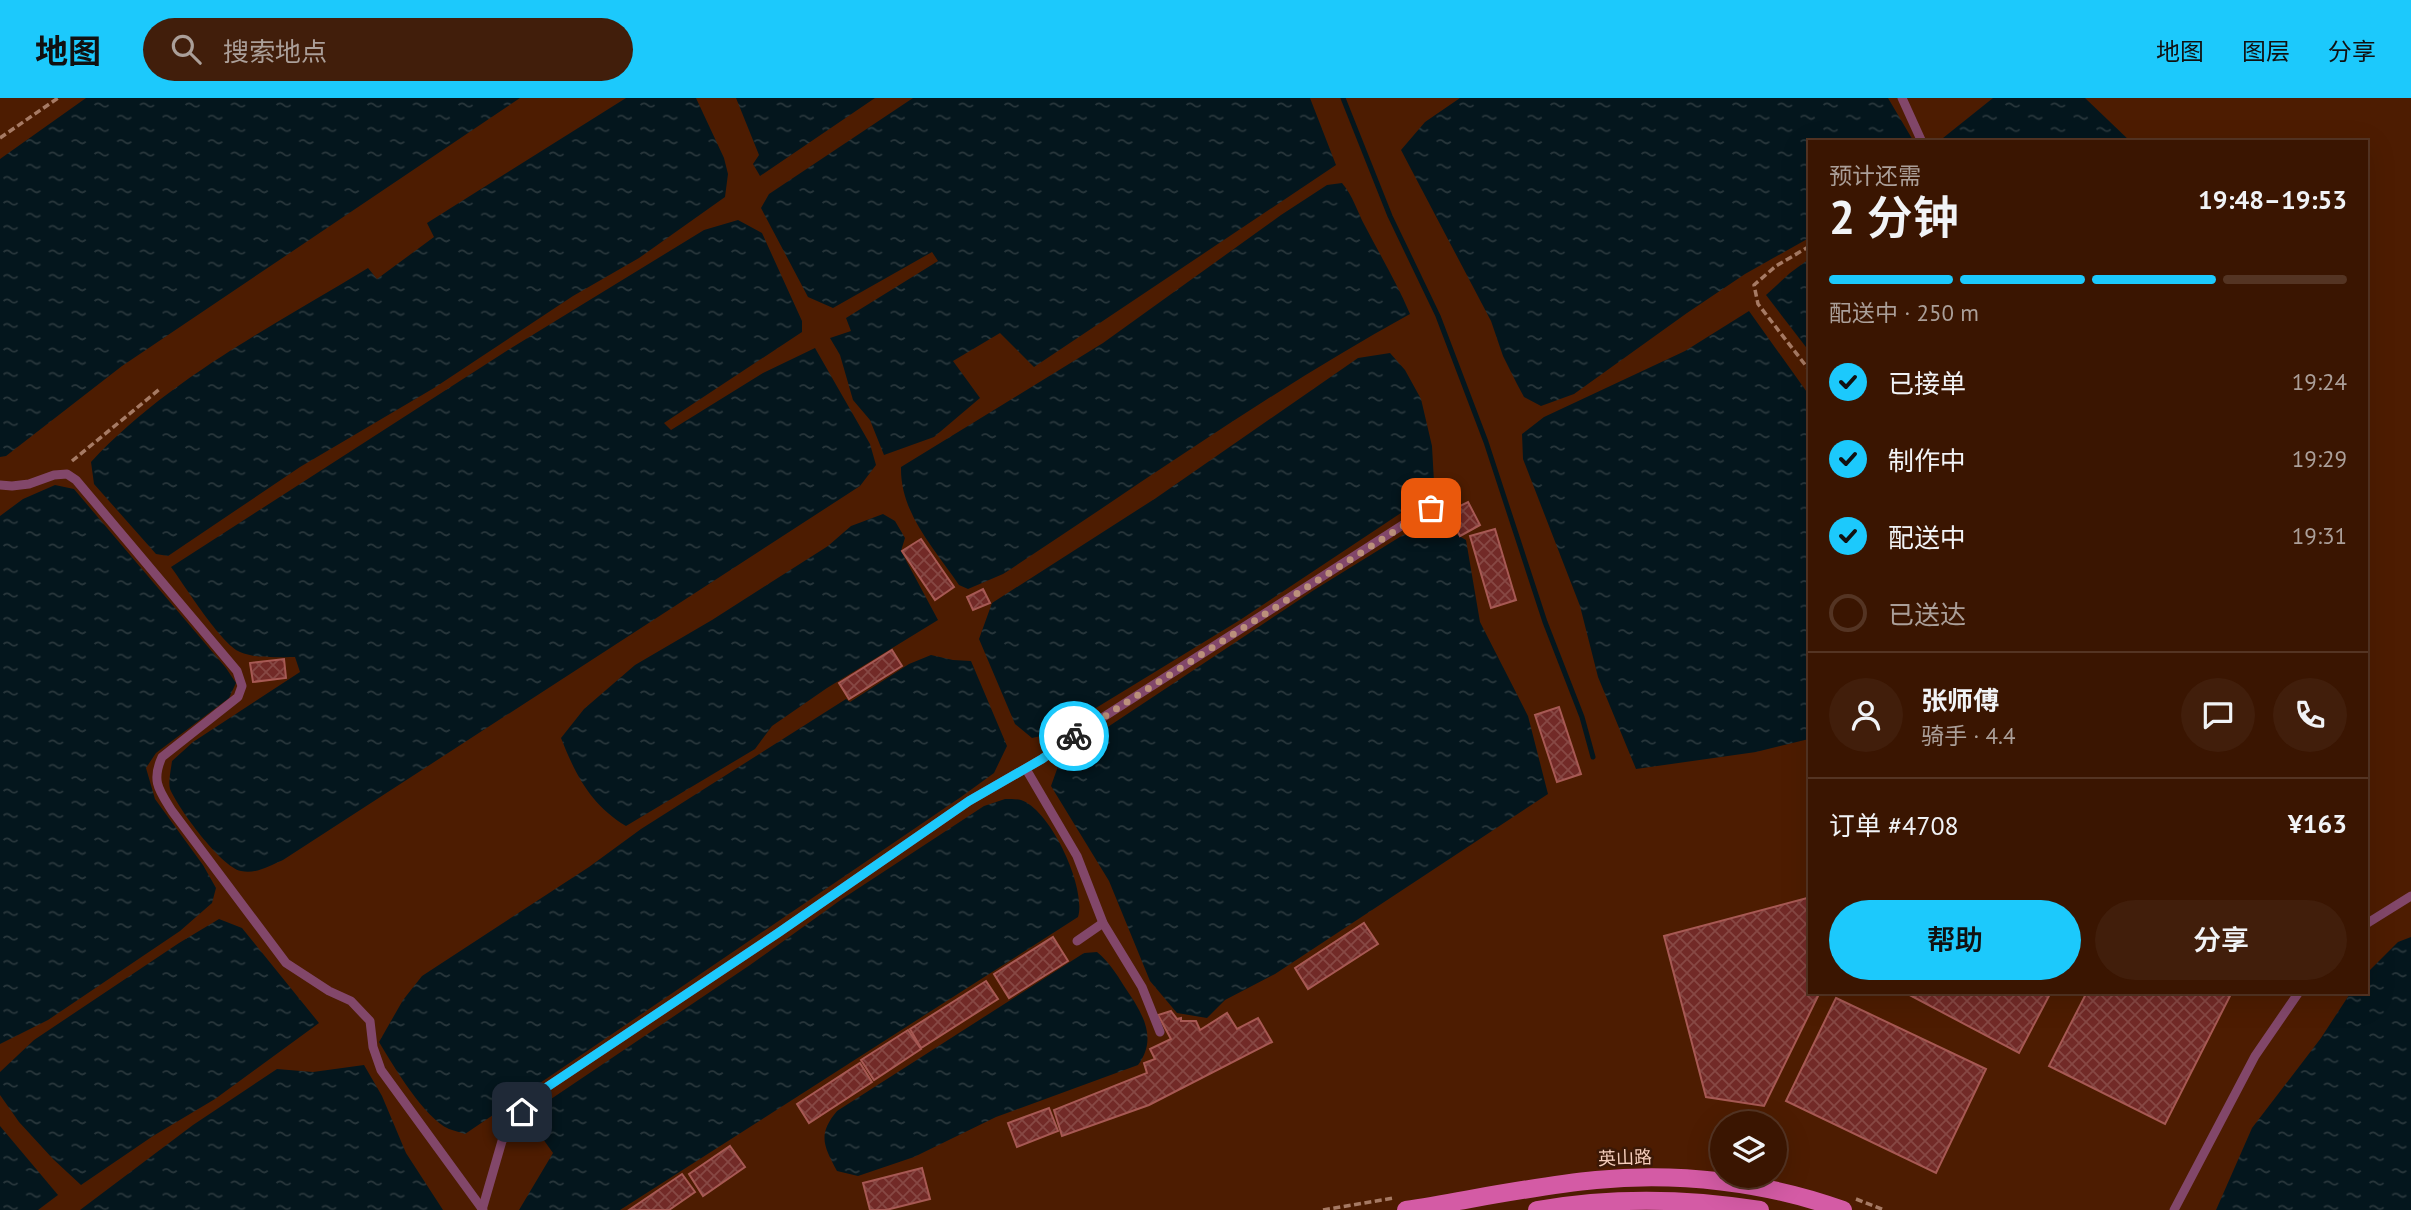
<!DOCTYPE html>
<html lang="zh">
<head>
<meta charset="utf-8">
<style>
	body { margin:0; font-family:"PT Sans","Noto Sans SC",sans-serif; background:#411e0b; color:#f1f3f6; height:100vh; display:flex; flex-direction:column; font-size:26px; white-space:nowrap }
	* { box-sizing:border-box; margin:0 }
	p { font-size:23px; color:#ab9f99 }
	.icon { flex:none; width:38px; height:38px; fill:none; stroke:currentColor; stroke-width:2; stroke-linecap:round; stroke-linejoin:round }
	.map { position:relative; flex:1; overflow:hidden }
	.panel { position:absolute; left:1808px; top:42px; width:560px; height:854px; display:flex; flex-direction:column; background:#3a1501; border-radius:0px; box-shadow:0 7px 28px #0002,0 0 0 2px #543423 }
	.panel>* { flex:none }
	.controls { position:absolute; left:1710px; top:1013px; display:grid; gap:14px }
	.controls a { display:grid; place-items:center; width:77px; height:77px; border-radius:50%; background:#3a1501; box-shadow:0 7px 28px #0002,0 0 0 2px #543423; font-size:35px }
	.pin { position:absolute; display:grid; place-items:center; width:60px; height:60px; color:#fff; margin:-30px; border-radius:14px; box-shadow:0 4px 10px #0006 }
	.courier { position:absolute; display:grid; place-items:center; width:70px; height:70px; margin:-35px; border:5px solid #1cc9fc; border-radius:50%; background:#fff; color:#222; box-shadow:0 2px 9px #0007 }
	.overview em { font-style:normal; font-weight:600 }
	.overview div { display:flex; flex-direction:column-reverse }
	.overview { display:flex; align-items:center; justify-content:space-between; height:119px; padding:0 21px }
	h1 { font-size:46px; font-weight:600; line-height:52px }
	.bar { display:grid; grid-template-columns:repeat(4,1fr); gap:10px 7px; align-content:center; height:84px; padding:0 21px }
	.bar i { height:9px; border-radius:5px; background:#543423 }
	.bar .active { background:#1cc9fc }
	.bar p { grid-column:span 4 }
	.line { display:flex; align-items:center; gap:18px; padding:0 21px; border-top:2px solid #543423 }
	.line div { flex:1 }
	.round { display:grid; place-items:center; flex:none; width:74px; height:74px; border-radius:37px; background:#411e0b }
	ol { padding:0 21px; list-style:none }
	li { display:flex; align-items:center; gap:21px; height:77px }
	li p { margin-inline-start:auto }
	li .icon { padding:7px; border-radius:50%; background:#1cc9fc; color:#111; stroke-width:4 }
	li:last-child { color:#ab9f99 }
	li i { width:38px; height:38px; border:4px solid #543423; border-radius:50% }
	.action { display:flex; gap:14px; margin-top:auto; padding:14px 21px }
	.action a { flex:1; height:80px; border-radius:42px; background:#1cc9fc; color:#111; font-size:28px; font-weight:600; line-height:80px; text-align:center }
	.action a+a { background:#411e0b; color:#f1f3f6 }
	header { display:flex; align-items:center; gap:42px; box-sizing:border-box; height:98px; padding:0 35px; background:#1cc9fc; color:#111 }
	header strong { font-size:33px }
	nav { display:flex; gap:38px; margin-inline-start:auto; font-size:24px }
	.search { width:490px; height:63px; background:#411e0b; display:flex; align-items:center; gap:18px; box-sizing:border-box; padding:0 24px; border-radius:38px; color:#ab9f99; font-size:26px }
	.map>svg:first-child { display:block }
	.water { fill:url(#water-ripples) }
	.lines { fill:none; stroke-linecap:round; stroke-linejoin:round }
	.stream { stroke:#04161d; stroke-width:5 }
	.building { fill:url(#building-cross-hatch); stroke:#a75954; stroke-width:2 }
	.path { stroke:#a67a64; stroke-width:3.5; stroke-dasharray:7 3.5; stroke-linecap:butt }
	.service { stroke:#82476a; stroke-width:9 }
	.primary { stroke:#d45ba5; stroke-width:18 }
	.done { stroke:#bb907b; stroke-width:7; stroke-dasharray:0 12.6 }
	.route { stroke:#1cc9fc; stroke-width:9 }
	.labels { text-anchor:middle; stroke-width:5; stroke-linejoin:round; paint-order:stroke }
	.street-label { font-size:18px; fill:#f6cebc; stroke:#3b1806 }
</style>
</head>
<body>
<header>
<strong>地图</strong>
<div class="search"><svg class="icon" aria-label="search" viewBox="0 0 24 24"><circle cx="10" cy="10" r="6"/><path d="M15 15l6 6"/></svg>搜索地点</div>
<nav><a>地图</a><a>图层</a><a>分享</a></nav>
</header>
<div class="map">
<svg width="2411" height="1112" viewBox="0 0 2411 1112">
	<defs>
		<pattern id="water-ripples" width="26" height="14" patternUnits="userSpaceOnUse" patternTransform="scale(1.75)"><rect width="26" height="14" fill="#04161d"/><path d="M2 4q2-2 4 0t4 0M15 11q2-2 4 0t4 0" fill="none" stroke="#29373c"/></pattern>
		<pattern id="building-cross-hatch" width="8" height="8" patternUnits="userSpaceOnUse" patternTransform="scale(1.75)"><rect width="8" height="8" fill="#722a27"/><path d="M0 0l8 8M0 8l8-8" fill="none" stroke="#874844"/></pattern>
	</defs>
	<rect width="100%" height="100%" fill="#4d1c01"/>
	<g class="water">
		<polygon points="86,0 520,0 122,268 6,358 0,359 0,61"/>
		<path d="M626 0H696L724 60 728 76 725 99 639 160 573 198 434 290 300 369 168 458 156 456 94 386 91 364C168 281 273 228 368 170L377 181 434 139 427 125Z"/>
		<polygon points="736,0 875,0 760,78 753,66 759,57"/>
		<polygon points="913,0 1310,0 1336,67 1034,269 1000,235 953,263 980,300 934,339 884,357 870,322 853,302 840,257 830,240 851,233 846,220 938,163 932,154 833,210 808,199 761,110 769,96"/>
		<polygon points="1460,0 1888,0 1914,44 1810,44 1809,140 1745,176 1687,215 1574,296 1541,308 1524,299 1517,286 1503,258 1491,223 1401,52 1425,24"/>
		<polygon points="1993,0 2085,0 2131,44 1938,44"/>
		<path d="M1342 85C1353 98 1357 113 1365 128 1380 157 1397 185 1410 216 1268 294 1138 388 1003 476L968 491 959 487C934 450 900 415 901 369L1103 245 1281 117 1327 87Z"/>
		<path d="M738 122 762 135 802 223V234L664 325 671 332 763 275 815 250 870 346 876 367 860 388 283 762C269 768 257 776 241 773 221 769 178 710 170 691 168 683 171 672 172 663L193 644 300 574 295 559C278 559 257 561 240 554 221 546 185 488 171 469L508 252 704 132Z"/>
		<polygon points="1809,161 1809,253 1766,197 1790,175"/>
		<polygon points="1749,213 1809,297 1809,641 1756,654 1636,671 1598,579 1580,508 1523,361 1522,336 1544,319 1685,253"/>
		<polygon points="1390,255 1405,272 1421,301 1432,348 1434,384 1425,399 1240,522 1055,635 1032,640 1015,626 979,541 992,505 1156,400 1358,260"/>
		<polygon points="55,387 74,391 226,570 236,585 229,600 156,655 146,670 155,701 203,767 216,790 212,805 180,833 48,922 0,946 0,418 23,401"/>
		<path d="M883 416 895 423 905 440 901 453 938 522 827 590 772 628 755 651 626 728C591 707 576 678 561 640L584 611 635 567 712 522 828 448 851 428Z"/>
		<polygon points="1445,430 1466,442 1480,524 1528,618 1548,696 1275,876 1225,902 1207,920 1177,915 1150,883 1109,783 1051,688 1061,660 1314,492 1403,437"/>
		<path d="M931 557 953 562 971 563 1007 648 994 675 961 699 465 1036C460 1034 454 1033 449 1031 424 1020 393 967 379 944L403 902 422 878 589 769 641 731 846 601 850 604 909 566Z"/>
		<path d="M1005 701C1010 701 1017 701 1021 702 1051 712 1087 791 1078 819L620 1112H519L553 1055 538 1034 536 1017 551 1001 750 867 842 801 984 708Z"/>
		<polygon points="219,821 242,830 319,925 215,1001 153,1038 81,1087 53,1061 19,1024 0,997 0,974 34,942 179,845"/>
		<polygon points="2411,839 2411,1112 2216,1112 2252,1030 2321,940 2351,894 2366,894 2366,876 2398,844"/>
		<path d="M1097 854C1109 864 1116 875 1124 888 1141 913 1159 939 1138 967L996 1019 914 1059 858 1078 837 1073C824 1048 817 1037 837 1013L1084 855Z"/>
		<polygon points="364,967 382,998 406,1055 443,1112 80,1112 193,1027 277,971 313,974"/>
		<polygon points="0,1028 58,1097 38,1112 0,1112"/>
	</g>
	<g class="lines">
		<polyline class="stream" points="1343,0 1390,118 1438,218 1486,344 1545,524 1582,619 1593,659"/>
	</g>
	<g class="building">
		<polygon points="1468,404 1480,427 1460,438 1448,414"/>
		<polygon points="1495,431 1516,502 1491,510 1470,438"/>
		<polygon points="921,441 954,489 935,502 902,453"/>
		<polygon points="983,491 990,505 973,512 967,499"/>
		<polygon points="892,552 902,568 849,601 839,585"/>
		<polygon points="284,561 286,580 253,584 250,565"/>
		<polygon points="1559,609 1581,676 1557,684 1535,617"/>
		<polygon points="1807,800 1810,801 1810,894 1820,894 1764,1008 1706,999 1664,838"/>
		<polygon points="1364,825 1378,846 1308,891 1295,870"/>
		<polygon points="1053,839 1068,863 1009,900 994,876"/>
		<polygon points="986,883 998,901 921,950 910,931"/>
		<polygon points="1904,894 2051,894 2019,955"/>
		<polygon points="2087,894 2232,894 2165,1026 2049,968"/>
		<polygon points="1836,900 1986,971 1936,1075 1786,1003"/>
		<polygon points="1171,913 1177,921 1181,920 1181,923 1196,923 1200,932 1227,915 1237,931 1258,920 1272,944 1149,1007 1062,1038 1054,1012 1147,975 1144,965 1155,961 1150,951 1171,941 1158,917"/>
		<polygon points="908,932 921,951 874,982 861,962"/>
		<polygon points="860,965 872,984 809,1025 797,1006"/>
		<polygon points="1049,1010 1058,1033 1017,1049 1008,1025"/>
		<polygon points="730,1048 745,1069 703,1098 689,1076"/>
		<polygon points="922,1070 930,1101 886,1112 870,1112 863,1085"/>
		<polygon points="682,1076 695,1094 669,1112 629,1112"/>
	</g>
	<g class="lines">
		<g class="path">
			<polyline points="0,40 58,0"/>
			<polyline points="1810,148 1776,168 1754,187 1758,206 1810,273"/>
			<polyline points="72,363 161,290"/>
			<polyline points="1856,1101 1884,1112"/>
			<polyline points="1323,1112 1394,1100"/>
		</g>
		<g class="service">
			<polyline points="1902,0 1922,44"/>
			<path d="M0 387 12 388 29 386 54 377 67 376 76 382 237 573 242 588 238 599 162 659C151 683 159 692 172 713L286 865 329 893 351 903 370 923 373 949 381 972 483 1112"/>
			<polyline points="1026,671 1077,758 1103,825 1142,889 1160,934"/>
			<polyline points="2366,826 2411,798"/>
			<polyline points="1077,843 1103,825"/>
			<polyline points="482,1112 502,1043 522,1014 547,989 778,835 969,703 1042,661 1077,636 1412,421 1449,400"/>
			<polyline points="2174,1112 2255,958 2299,894"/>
		</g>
		<g class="primary">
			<path d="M1406 1112C1469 1102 1533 1088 1596 1082 1678 1074 1766 1084 1843 1112"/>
			<path d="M1537 1112C1612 1099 1685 1100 1760 1112"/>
		</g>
	</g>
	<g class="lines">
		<polyline class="done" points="1074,638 1431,410"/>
		<polyline class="route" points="522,1014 547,989 778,835 969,703 1042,661 1074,638"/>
	</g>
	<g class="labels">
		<g class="street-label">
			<text transform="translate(1625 1060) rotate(-2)" y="6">英山路</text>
		</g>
	</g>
</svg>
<div class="controls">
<a><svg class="icon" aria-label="layers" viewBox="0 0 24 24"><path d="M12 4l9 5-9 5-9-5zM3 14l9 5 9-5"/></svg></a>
</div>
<div class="pin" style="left:1431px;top:410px;background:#ea580c"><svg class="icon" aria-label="bag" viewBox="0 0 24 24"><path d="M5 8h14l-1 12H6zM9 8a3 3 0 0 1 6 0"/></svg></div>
<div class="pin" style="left:522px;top:1014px;background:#1f2937"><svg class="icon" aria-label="home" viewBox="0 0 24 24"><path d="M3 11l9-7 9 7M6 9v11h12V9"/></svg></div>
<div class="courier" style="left:1074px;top:638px"><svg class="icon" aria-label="bike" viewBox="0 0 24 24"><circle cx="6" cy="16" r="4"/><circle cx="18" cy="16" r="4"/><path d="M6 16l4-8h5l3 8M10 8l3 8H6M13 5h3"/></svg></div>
<section class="panel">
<div class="overview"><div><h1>2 分钟</h1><p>预计还需</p></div><em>19:48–19:53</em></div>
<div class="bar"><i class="active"></i><i class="active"></i><i class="active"></i><i></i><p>配送中 · 250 m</p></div>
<ol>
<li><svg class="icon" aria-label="check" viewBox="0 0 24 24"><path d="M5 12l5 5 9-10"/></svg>已接单<p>19:24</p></li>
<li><svg class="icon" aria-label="check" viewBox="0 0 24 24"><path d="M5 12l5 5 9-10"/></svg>制作中<p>19:29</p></li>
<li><svg class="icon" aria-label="check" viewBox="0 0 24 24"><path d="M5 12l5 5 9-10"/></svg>配送中<p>19:31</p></li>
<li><i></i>已送达</li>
</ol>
<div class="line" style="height:126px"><a class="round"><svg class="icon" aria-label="person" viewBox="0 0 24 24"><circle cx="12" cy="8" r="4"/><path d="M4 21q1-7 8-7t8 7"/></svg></a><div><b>张师傅</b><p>骑手 · 4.4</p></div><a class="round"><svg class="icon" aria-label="chat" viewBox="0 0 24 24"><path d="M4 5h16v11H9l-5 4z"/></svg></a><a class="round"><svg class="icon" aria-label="phone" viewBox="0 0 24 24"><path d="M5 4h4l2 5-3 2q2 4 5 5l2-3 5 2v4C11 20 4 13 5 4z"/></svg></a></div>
<div class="line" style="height:91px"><div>订单 #4708</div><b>¥163</b></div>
<div class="action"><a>帮助</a><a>分享</a></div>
</section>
</div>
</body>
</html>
